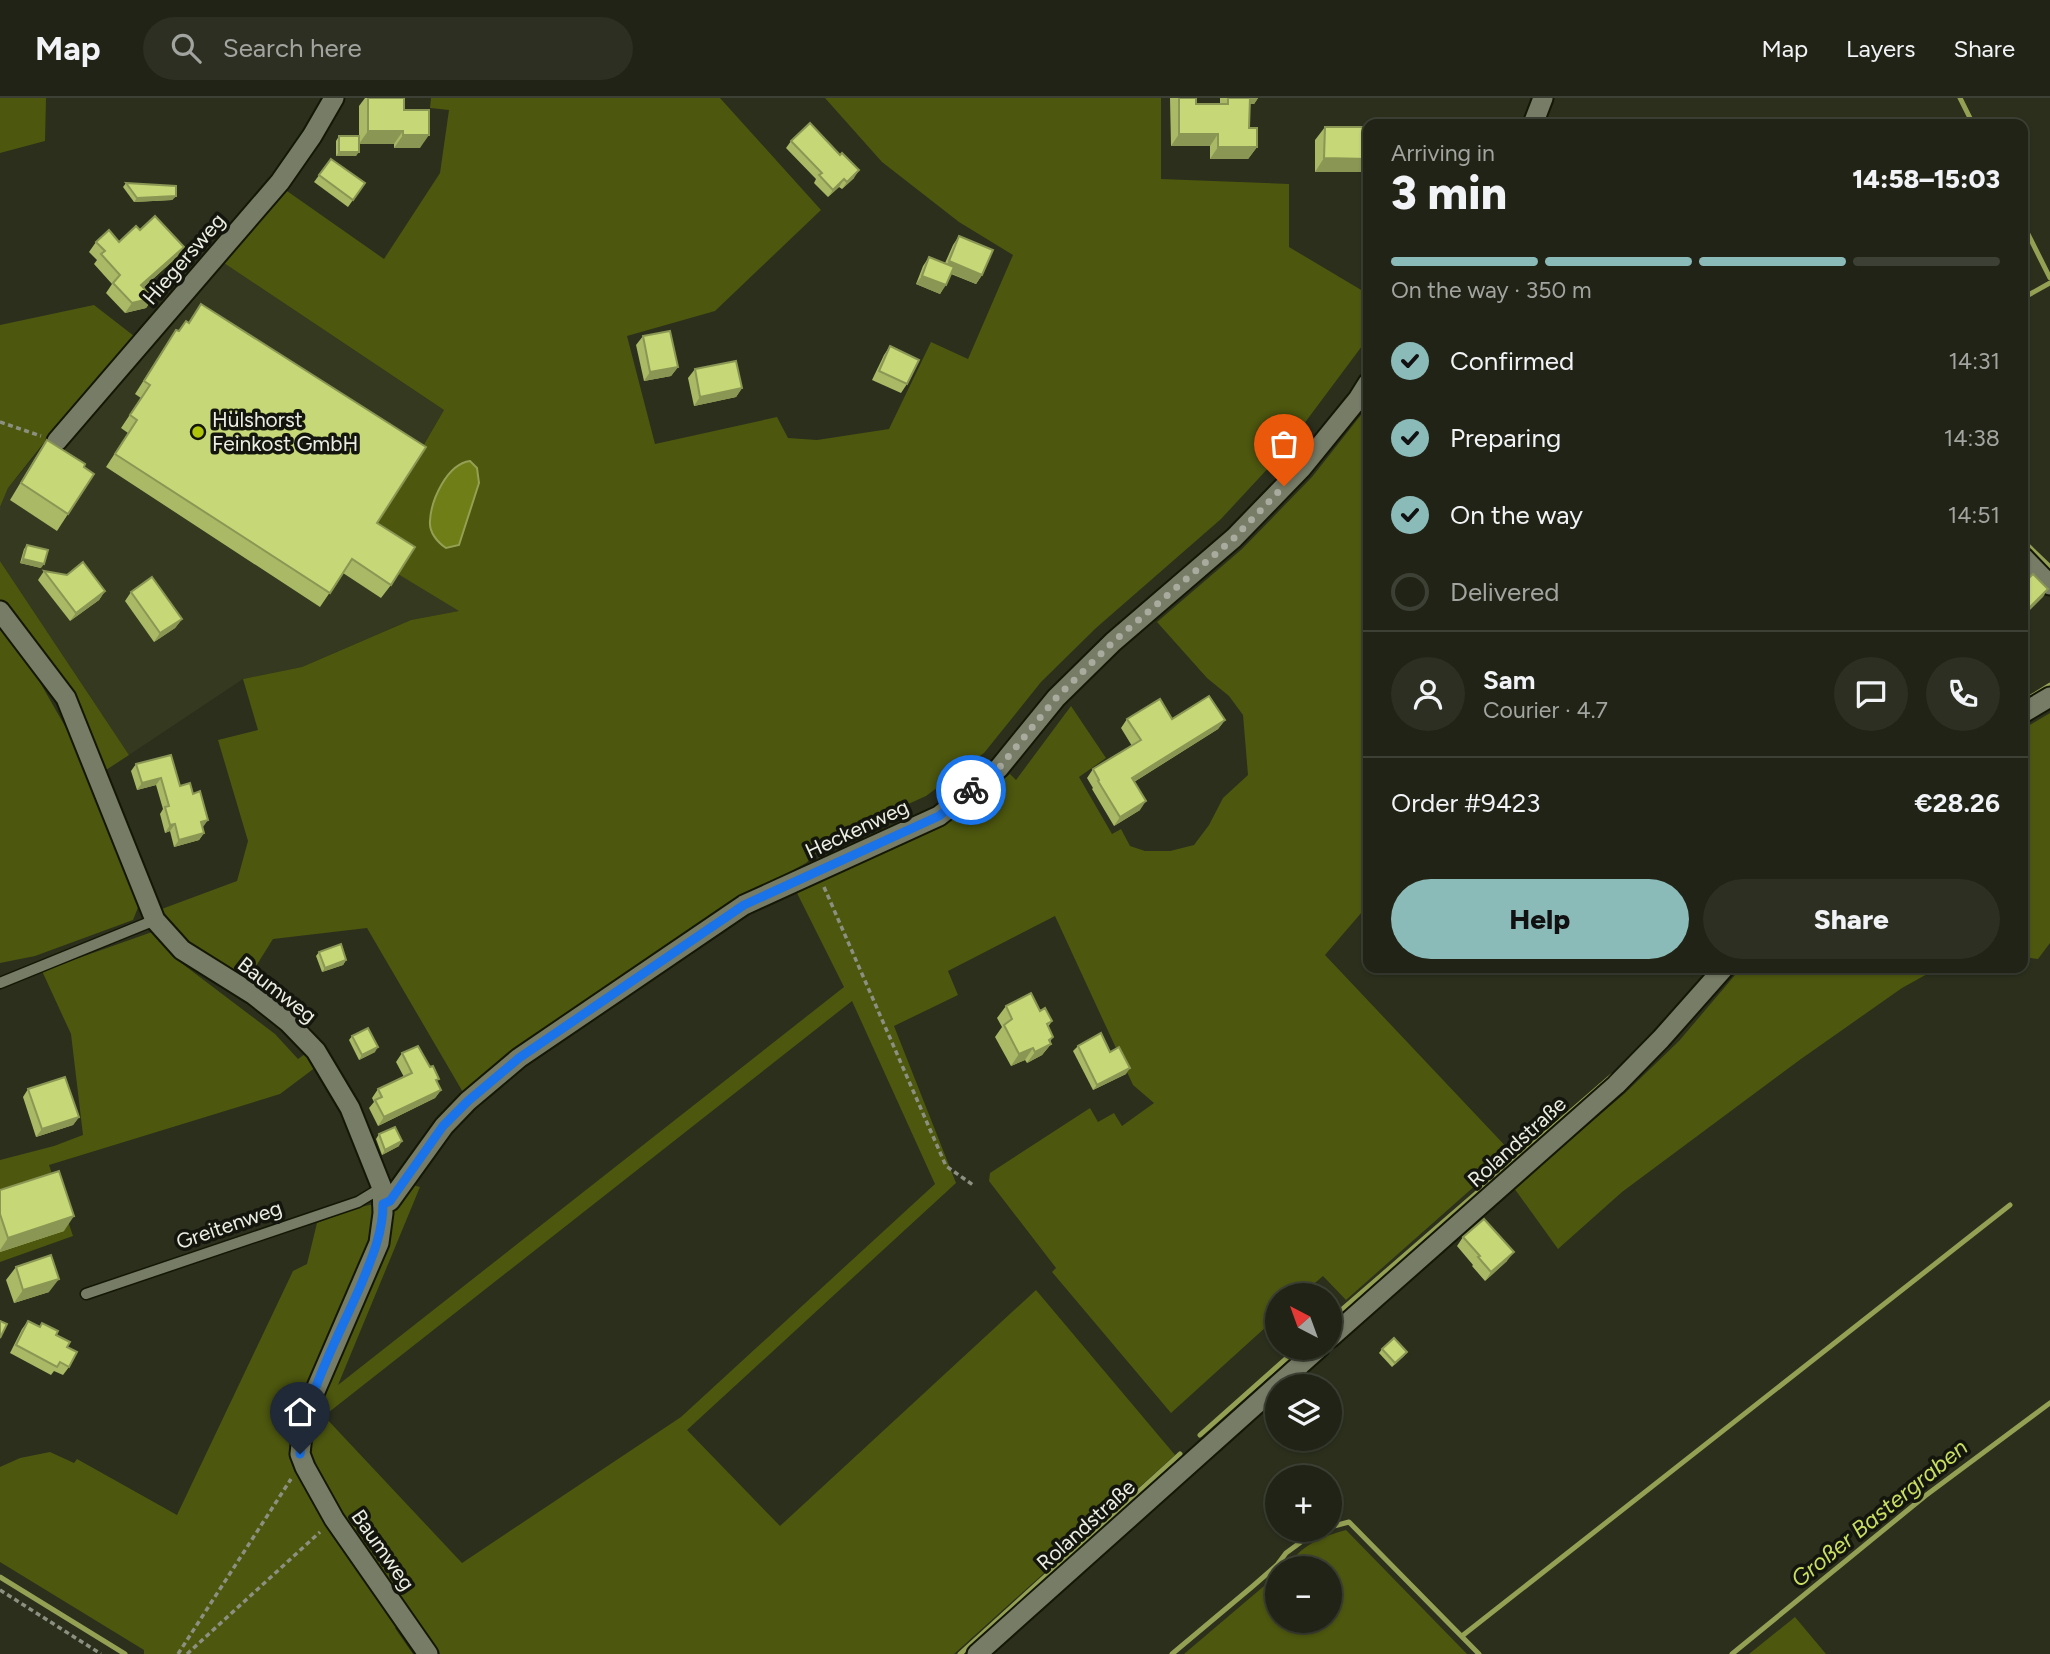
<!DOCTYPE html>
<html lang="en">
<head>
<meta charset="utf-8">
<style>
	body { margin:0; font-family:Figtree,sans-serif; background:#2d2f22; color:#f1f3f6; height:100vh; display:flex; flex-direction:column; font-size:26px; white-space:nowrap }
	* { box-sizing:border-box; margin:0 }
	p { font-size:23px; color:#a2a4a0 }
	.icon { flex:none; width:38px; height:38px; fill:none; stroke:currentColor; stroke-width:2; stroke-linecap:round; stroke-linejoin:round }
	.map { position:relative; flex:1; overflow:hidden }
	.sheet { position:absolute; left:1363px; top:21px; width:665px; height:854px; display:flex; flex-direction:column; background:#202315; border-radius:14px; box-shadow:0 2px 5px #0004,0 0 0 2px #3d4034 }
	.sheet>* { flex:none }
	.needle { width:46px; rotate:319deg }
	.buttons { position:absolute; left:1265px; top:1185px; display:grid; gap:14px }
	.buttons a { display:grid; place-items:center; width:77px; height:77px; border-radius:50%; background:#202315; box-shadow:0 2px 5px #0004,0 0 0 2px #3d4034; font-size:35px }
	.pin { position:absolute; display:grid; place-items:center; width:60px; height:60px; color:#fff; margin:-72px -30px; border-radius:50% 50% 50% 0; rotate:-45deg; box-shadow:0 0 7px #0007 }
	.pin .icon { rotate:45deg }
	.courier { position:absolute; display:grid; place-items:center; width:70px; height:70px; margin:-35px; border:5px solid #1a73e8; border-radius:50%; background:#fff; color:#222; box-shadow:0 2px 9px #0007 }
	.overview em { font-style:normal; font-weight:800 }
	.overview div { display:flex; flex-direction:column-reverse }
	.overview { display:flex; align-items:center; justify-content:space-between; height:119px; padding:0 28px }
	h1 { font-size:46px; font-weight:800; line-height:52px }
	.bar { display:grid; grid-template-columns:repeat(4,1fr); gap:10px 7px; align-content:center; height:84px; padding:0 28px }
	.bar i { height:9px; border-radius:5px; background:#3d4034 }
	.bar .current { background:#8bbbb9 }
	.bar p { grid-column:span 4 }
	.line { display:flex; align-items:center; gap:18px; padding:0 28px; border-top:2px solid #3d4034 }
	.line div { flex:1 }
	.round { display:grid; place-items:center; flex:none; width:74px; height:74px; border-radius:37px; background:#2d2f22 }
	ol { padding:0 28px; list-style:none }
	li { display:flex; align-items:center; gap:21px; height:77px }
	li p { margin-inline-start:auto }
	li .icon { padding:7px; border-radius:50%; background:#8bbbb9; color:#111; stroke-width:4 }
	li:last-child { color:#a2a4a0 }
	li i { width:38px; height:38px; border:4px solid #3d4034; border-radius:50% }
	.primary-button { display:flex; gap:14px; margin-top:auto; padding:14px 28px }
	.primary-button a { flex:1; height:80px; border-radius:42px; background:#8bbbb9; color:#111; font-size:28px; font-weight:800; line-height:80px; text-align:center }
	.primary-button a+a { background:#2d2f22; color:#f1f3f6 }
	header { display:flex; align-items:center; gap:42px; box-sizing:border-box; height:98px; padding:0 35px; background:#202315; border-bottom:2px solid #3d4034 }
	header strong { font-size:33px }
	nav { display:flex; gap:38px; margin-inline-start:auto; font-size:24px }
	.search { width:490px; height:63px; background:#2d2f22; display:flex; align-items:center; gap:18px; box-sizing:border-box; padding:0 24px; border-radius:38px; color:#a2a4a0; font-size:26px }
	.map>svg:first-child { display:block }
	.built { fill:#34391f }
	.green { fill:#4d570e; fill-rule:evenodd }
	.water { fill:#6f7e16; stroke:#94a053; stroke-width:2 }
	.lines { fill:none; stroke-linecap:round; stroke-linejoin:round }
	.stream { stroke:#94a053; stroke-width:5 }
	.lane-casing { stroke:#141705; stroke-width:13 }
	.street-casing { stroke:#141705; stroke-width:23 }
	.path { stroke:#8c9080; stroke-width:3.5; stroke-dasharray:5 3.5; stroke-linecap:butt }
	.lane { stroke:#767c66; stroke-width:10 }
	.street { stroke:#767c66; stroke-width:19 }
	.wall { fill:#a9b966 }
	.shaded-wall { fill:#8a9653 }
	.building { fill:#c5d777; stroke:#8a9653; stroke-width:2 }
	.done { stroke:#a8ab9d; stroke-width:7; stroke-dasharray:0 12.6 }
	.route { stroke:#1a73e8; stroke-width:9 }
	.poi-dot { fill:#aec509; stroke:#14160e; stroke-width:2.5 }
	.labels { text-anchor:middle; stroke-width:7; stroke-linejoin:round; paint-order:stroke }
	.street-label { font-size:21px; fill:#ebeee2; stroke:#14160e }
	.poi-label { font-size:21px; fill:#ebeee2; stroke:#14160e; text-anchor:start }
	.water-label { font-size:23px; font-style:italic; fill:#c8de60; stroke:#14160e }
</style>
</head>
<body>
<header>
<strong>Map</strong>
<div class="search"><svg class="icon" aria-label="search" viewBox="0 0 24 24"><circle cx="10" cy="10" r="6"/><path d="M15 15l6 6"/></svg>Search here</div>
<nav><a>Map</a><a>Layers</a><a>Share</a></nav>
</header>
<div class="map">
<svg width="2050" height="1556" viewBox="0 0 2050 1556">
	<rect width="100%" height="100%" fill="#2b2f1c"/>
	<polygon class="built" points="221,163 444,312 416,359 418,362 414,450 398,475 460,513 411,522 302,569 243,581 129,657 0,463 0,409 8,390 61,327"/>
	<g class="green">
		<polygon points="0,0 46,0 45,43 0,55"/>
		<polygon points="431,0 720,0 821,112 715,213 627,238 655,346 777,319 788,340 817,342 889,331 931,244 968,261 1013,157 959,124 882,64 825,0 1161,0 1161,81 1289,86 1289,149 1368,196 1368,240 1283,354 1221,421 1096,530 1041,584 984,655 926,698 831,741 806,765 741,800 464,996 367,830 273,841 244,887 193,850 159,812 237,783 248,743 218,642 258,632 243,581 302,569 411,522 459,513 398,476 414,449 376,426 418,362 416,360 444,312 221,163 287,93 384,161 440,75 449,12 430,10"/>
		<polygon points="94,207 134,238 57,328 8,390 0,409 0,227"/>
		<path d="M1368 308V807L1325 857 1512 1055 1346 1202 1323 1178 1301 1197H1278L1277 1219 1171 1315 1052 1174 1056 1170 989 1083 990 1075 1090 1010 1098 1024 1114 1015 1122 1028 1154 1005 1133 987 1055 818 948 873 958 897 894 928 956 1085 687 1332 780 1428 1036 1192 1175 1357 954 1556H440L413 1518 395 1530 413 1556H144V1552L0 1464V1369L20 1360 50 1354 74 1365 77 1361 177 1417 293 1173 307 1166 317 1125 356 1110 374 1106 367 1151 388 1122 409 1086 420 1089 338 1287 844 889 795 791 950 723 1010 676 1016 682 1071 608 1106 660 1079 679 1112 736 1121 731 1130 748 1145 753H1170L1194 747 1209 727 1223 700 1248 677 1243 617 1229 598 1207 580 1157 524 1242 451 1312 379ZM852 903 935 1086 681 1319 462 1465 324 1318Z"/>
		<polygon points="0,463 129,657 103,674 0,504"/>
		<polygon points="0,525 21,551 74,644 139,807 133,822 35,858 0,865"/>
		<polygon points="2050,615 2050,845 2038,861 2023,859 2023,631"/>
		<polygon points="152,834 180,864 275,936 298,961 305,956 316,969 280,996 49,1067 73,1138 0,1164 0,1062 54,1048 83,1037 71,936 42,873"/>
		<polygon points="1741,870 1938,870 1902,890 1801,961 1622,1094 1558,1151 1514,1090 1624,996 1679,943"/>
		<path d="M1346 1432 1467 1556H1184L1277 1477 1278 1522H1330V1470H1284C1304 1447 1317 1440 1346 1432Z"/>
		<polygon points="1795,1519 1826,1556 1749,1556"/>
	</g>
	<path class="water" d="M470 363 477 370 479 385 459 447 446 450C437 444 429 434 430 423 431 402 447 366 470 363Z"/>
	<g class="lines">
		<g class="stream">
			<polyline points="1960,0 1973,26"/>
			<polyline points="2023,126 2050,180"/>
			<polyline points="2023,200 2050,185"/>
			<polyline points="2023,443 2050,469"/>
			<polyline points="2023,604 2050,587"/>
			<polyline points="1330,1222 1612,978"/>
			<polyline points="1200,1337 1298,1250"/>
			<polyline points="1330,1429 1349,1424 1479,1556"/>
			<polyline points="0,1479 125,1556"/>
			<polyline points="1462,1538 2010,1107"/>
			<polyline points="960,1556 1180,1356"/>
			<polyline points="1172,1556 1253,1488 1277,1467 1286,1455 1316,1433 1322,1432"/>
			<polyline points="1732,1556 1925,1398 2050,1305"/>
		</g>
		<defs>
			<g id="lane">
				<polyline points="0,885 155,822"/>
				<polyline points="86,1196 358,1104 381,1090"/>
			</g>
			<g id="street">
				<polyline points="1533,26 1543,0"/>
				<polyline points="57,343 280,84 312,38 334,0"/>
				<polyline points="2023,459 2050,487"/>
				<polyline points="0,513 66,600 155,822 182,852 254,897 288,924 316,953 350,1010 382,1090 383,1115 379,1145 310,1305 302,1337 300,1356 305,1369 334,1421 428,1556"/>
				<polyline points="2023,615 2050,599"/>
				<polyline points="383,1106 390,1103 444,1028 468,1003 519,960 744,807 939,718 999,670 1056,600 1113,544 1234,440 1301,371 1358,301 1368,285"/>
				<polyline points="1330,1240 1616,987 1661,941 1724,870"/>
				<polyline points="977,1556 1319,1250"/>
			</g>
		</defs>
		<use href="#lane" class="lane-casing"/>
		<use href="#street" class="street-casing"/>
		<g class="path">
			<polyline points="0,324 41,338"/>
			<polyline points="824,789 946,1068 973,1087"/>
			<polyline points="0,1492 101,1556"/>
			<polyline points="178,1556 291,1381"/>
			<polyline points="187,1556 320,1434"/>
		</g>
		<use href="#lane" class="lane"/>
		<use href="#street" class="street"/>
	</g>
	<g class="wall">
		<polygon points="365,0 404,0 404,12 420,50 394,50 394,46 359,46 356,58 336,58 336,43 339,38 359,38 359,8"/>
		<polygon points="1170,0 1196,0 1196,6 1220,6 1220,0 1258,0 1254,6 1250,6 1249,30 1257,49 1248,61 1210,61 1210,48 1171,48"/>
		<polygon points="1325,29 1368,29 1368,74 1315,74 1315,42"/>
		<polygon points="791,43 854,80 842,91 839,89 828,99 814,85 816,81 786,50"/>
		<polygon points="331,61 365,85 348,109 314,84"/>
		<polygon points="126,85 176,98 172,102 134,104 123,89"/>
		<polygon points="140,132 177,159 143,190 153,200 146,210 125,215 106,195 112,186 94,166 97,162 89,154 96,144 119,144"/>
		<polygon points="959,138 982,177 976,186 951,176 940,196 916,186 923,168 929,159 945,165 953,147"/>
		<polygon points="201,206 377,425 391,487 381,500 343,475 320,509 106,369 128,335 121,330 141,300 135,296 176,232 178,233 189,224"/>
		<polygon points="643,238 678,269 671,278 644,283 636,247"/>
		<polygon points="890,248 907,286 901,295 872,282 884,257"/>
		<polygon points="695,271 742,290 736,299 694,308 688,280"/>
		<polygon points="47,342 68,416 57,433 10,402 36,359"/>
		<polygon points="27,447 41,470 20,465 24,451"/>
		<polygon points="44,473 67,477 105,493 99,502 70,523 38,482"/>
		<polygon points="131,494 182,521 175,530 154,544 125,503"/>
		<polygon points="1127,621 1225,622 1218,631 1134,684 1140,712 1114,728 1092,691 1093,690 1087,680 1093,671 1132,648 1121,630"/>
		<polygon points="136,666 180,688 202,729 204,735 199,742 174,749 170,733 165,735 160,716 163,711 156,687 137,692 131,673"/>
		<polygon points="319,854 346,862 343,867 322,874 316,858"/>
		<polygon points="1006,908 1040,913 1052,923 1048,929 1051,946 1042,957 1027,965 1025,962 1011,968 995,939 1002,929 997,920"/>
		<polygon points="352,938 375,954 359,962 349,942"/>
		<polygon points="1078,948 1110,954 1126,976 1093,992 1073,953"/>
		<polygon points="402,955 437,984 441,992 435,1000 378,1028 369,1010 374,1004 372,1000 378,991 404,979 396,964"/>
		<polygon points="28,991 79,1019 73,1027 36,1039 23,999"/>
		<polygon points="379,1036 399,1048 382,1057 376,1041"/>
		<polygon points="0,1092 64,1133 0,1154"/>
		<polygon points="1463,1139 1507,1163 1485,1183 1472,1168 1473,1167 1457,1148"/>
		<polygon points="16,1169 49,1194 14,1205 6,1182"/>
		<polygon points="28,1223 39,1229 42,1225 67,1249 69,1269 63,1277 54,1273 51,1277 10,1255 22,1231"/>
		<polygon points="1382,1251 1407,1254 1404,1258 1392,1269 1379,1255"/>
	</g>
	<g class="shaded-wall">
		<polygon points="1246,0 1258,0 1254,6 1241,6"/>
		<polygon points="368,33 403,33 394,46 359,46"/>
		<polygon points="1179,36 1218,36 1210,48 1171,48"/>
		<polygon points="403,37 429,37 420,50 394,50"/>
		<polygon points="1218,49 1257,49 1248,61 1210,61"/>
		<polygon points="339,54 359,54 356,58 336,58"/>
		<polygon points="1324,60 1368,61 1368,74 1315,74"/>
		<polygon points="859,72 854,80 842,91 847,84"/>
		<polygon points="844,81 839,89 828,99 833,92"/>
		<polygon points="176,98 172,102 134,104 137,100"/>
		<polygon points="184,149 177,159 134,198 141,187"/>
		<polygon points="949,163 982,177 976,186 943,172"/>
		<polygon points="922,178 946,187 940,196 916,186"/>
		<polygon points="153,200 146,210 125,215 132,205"/>
		<polygon points="678,269 671,278 644,283 650,274"/>
		<polygon points="742,290 736,299 694,308 700,299"/>
		<polygon points="23,461 44,466 41,470 20,465"/>
		<polygon points="2048,491 2043,499 2023,519 2023,516"/>
		<polygon points="105,493 99,502 70,523 76,515"/>
		<polygon points="182,521 175,530 154,544 160,535"/>
		<polygon points="1225,622 1218,631 1126,689 1132,680"/>
		<polygon points="161,680 156,687 137,692 142,685"/>
		<polygon points="1146,703 1140,712 1114,728 1120,719"/>
		<polygon points="208,722 203,729 201,724"/>
		<polygon points="175,726 170,733 165,735 170,727"/>
		<polygon points="204,735 199,742 174,749 179,742"/>
		<polygon points="346,862 343,867 322,874 325,870"/>
		<polygon points="1053,939 1048,947 1051,946 1042,957 1027,965 1035,954 1049,942"/>
		<polygon points="378,949 375,954 359,962 362,957"/>
		<polygon points="1033,950 1025,962 1011,968 1019,956"/>
		<polygon points="1130,970 1126,976 1093,992 1097,987"/>
		<polygon points="441,992 435,1000 378,1028 384,1019"/>
		<polygon points="79,1019 73,1027 36,1039 42,1031"/>
		<polygon points="402,1043 399,1048 382,1057 385,1052"/>
		<polygon points="74,1118 64,1133 0,1154 0,1152 8,1140"/>
		<polygon points="1514,1154 1507,1163 1485,1183 1491,1174"/>
		<polygon points="59,1181 49,1194 14,1205 23,1192"/>
	</g>
	<g class="building">
		<polygon points="368,0 404,0 404,12 429,12 429,37 403,37 403,33 368,33"/>
		<polygon points="1179,0 1196,0 1196,6 1228,6 1228,0 1250,0 1249,30 1257,30 1257,49 1218,49 1218,36 1179,36"/>
		<polygon points="1922,22 1925,26 1916,26"/>
		<polygon points="810,25 840,57 842,55 859,72 847,84 844,81 833,92 819,77 822,75 791,43"/>
		<polygon points="1325,29 1368,29 1368,61 1324,60"/>
		<rect x="339" y="38" width="20" height="16"/>
		<polygon points="331,61 365,85 353,102 319,77"/>
		<polygon points="126,85 176,88 176,98 137,100"/>
		<polygon points="155,118 184,149 141,187 153,200 132,205 113,185 120,177 101,156 105,153 96,144 109,132 119,144 136,128 140,132"/>
		<polygon points="959,138 993,152 982,177 949,163"/>
		<polygon points="929,159 954,169 946,187 922,178"/>
		<polygon points="201,206 426,349 377,425 415,449 391,487 352,461 330,495 115,356 137,322 130,317 150,287 144,283 176,232 179,233 186,223 189,225"/>
		<polygon points="670,233 678,269 650,274 643,238"/>
		<polygon points="890,248 919,262 907,286 879,273"/>
		<polygon points="736,263 742,290 700,299 695,271"/>
		<polygon points="47,342 85,366 84,369 94,376 68,416 21,385"/>
		<polygon points="27,447 48,452 44,466 23,461"/>
		<polygon points="83,464 105,493 76,515 44,473 67,477"/>
		<polygon points="2033,476 2048,491 2023,516 2023,486"/>
		<polygon points="152,479 182,521 160,535 131,494"/>
		<polygon points="1209,598 1225,622 1132,680 1146,703 1120,719 1098,683 1099,682 1093,671 1141,642 1127,621 1160,601 1172,621"/>
		<polygon points="171,657 180,688 190,685 193,696 200,693 208,722 201,724 204,735 179,742 175,726 170,727 165,709 169,708 161,680 142,685 136,666"/>
		<polygon points="341,846 346,862 325,870 319,854"/>
		<polygon points="1031,895 1040,913 1045,910 1052,923 1047,926 1053,939 1049,942 1051,946 1035,954 1033,950 1019,956 1004,927 1012,921 1006,908"/>
		<polygon points="368,930 378,949 362,957 352,938"/>
		<polygon points="1101,935 1110,954 1119,949 1130,970 1097,987 1078,948"/>
		<polygon points="418,948 430,969 433,968 439,981 436,982 441,992 384,1019 375,1002 382,999 378,991 412,975 402,955"/>
		<polygon points="65,979 79,1019 42,1031 28,991"/>
		<polygon points="395,1029 402,1043 385,1052 379,1036"/>
		<polygon points="59,1073 74,1118 8,1140 0,1116 0,1092"/>
		<polygon points="1484,1121 1514,1154 1491,1174 1478,1159 1480,1158 1463,1139"/>
		<polygon points="51,1157 59,1181 23,1192 16,1169"/>
		<polygon points="0,1223 7,1226 0,1240"/>
		<polygon points="28,1223 40,1229 42,1225 58,1233 56,1237 70,1244 67,1249 77,1254 69,1269 60,1264 57,1269 16,1247"/>
		<polygon points="1394,1240 1407,1254 1395,1265 1382,1251"/>
	</g>
	<g class="lines">
		<polyline class="done" points="971,692 999,670 1056,600 1113,544 1234,440 1284,388"/>
		<path class="route" d="M300 1356C305 1297 337 1242 360 1189 371 1162 383 1136 383 1106L390 1103 443 1028 468 1003 519 960 744 807 939 718 971 692"/>
	</g>
	<circle class="poi-dot" cx="198" cy="334" r="7"/>
	<g class="labels">
		<g class="street-label">
			<text transform="translate(184 161) rotate(-49)" y="7">Hiegersweg</text>
			<text transform="translate(857 731) rotate(-25)" y="7">Heckenweg</text>
			<text transform="translate(277 892) rotate(38)" y="7">Baumweg</text>
			<text transform="translate(1517 1044) rotate(-42)" y="7">Rolandstraße</text>
			<text transform="translate(229 1127) rotate(-19)" y="7">Greitenweg</text>
			<text transform="translate(1086 1427) rotate(-42)" y="7">Rolandstraße</text>
			<text transform="translate(383 1452) rotate(55)" y="7">Baumweg</text>
		</g>
		<g class="poi-label">
			<text x="212" y="329">Hülshorst<tspan x="212" dy="24">Feinkost GmbH</tspan></text>
		</g>
		<g class="water-label">
			<text transform="translate(1879 1415) rotate(-39)" y="8">Großer Bastergraben</text>
		</g>
	</g>
</svg>
<div class="buttons">
<a><svg class="needle" viewBox="-14 -14 28 28"><path d="M0-13l5 13h-10z" fill="#e53935"/><path d="M0 13l5-13h-10z" fill="#a2a4a0"/></svg></a>
<a><svg class="icon" aria-label="layers" viewBox="0 0 24 24"><path d="M12 4l9 5-9 5-9-5zM3 14l9 5 9-5"/></svg></a>
<a>+</a>
<a>−</a>
</div>
<div class="pin" style="left:1284px;top:388px;background:#ea580c"><svg class="icon" aria-label="bag" viewBox="0 0 24 24"><path d="M5 8h14l-1 12H6zM9 8a3 3 0 0 1 6 0"/></svg></div>
<div class="pin" style="left:300px;top:1356px;background:#1f2937"><svg class="icon" aria-label="home" viewBox="0 0 24 24"><path d="M3 11l9-7 9 7M6 9v11h12V9"/></svg></div>
<div class="courier" style="left:971px;top:692px"><svg class="icon" aria-label="bike" viewBox="0 0 24 24"><circle cx="6" cy="16" r="4"/><circle cx="18" cy="16" r="4"/><path d="M6 16l4-8h5l3 8M10 8l3 8H6M13 5h3"/></svg></div>
<section class="sheet">
<div class="overview"><div><h1>3 min</h1><p>Arriving in</p></div><em>14:58–15:03</em></div>
<div class="bar"><i class="current"></i><i class="current"></i><i class="current"></i><i></i><p>On the way · 350 m</p></div>
<ol>
<li><svg class="icon" aria-label="check" viewBox="0 0 24 24"><path d="M5 12l5 5 9-10"/></svg>Confirmed<p>14:31</p></li>
<li><svg class="icon" aria-label="check" viewBox="0 0 24 24"><path d="M5 12l5 5 9-10"/></svg>Preparing<p>14:38</p></li>
<li><svg class="icon" aria-label="check" viewBox="0 0 24 24"><path d="M5 12l5 5 9-10"/></svg>On the way<p>14:51</p></li>
<li><i></i>Delivered</li>
</ol>
<div class="line" style="height:126px"><a class="round"><svg class="icon" aria-label="person" viewBox="0 0 24 24"><circle cx="12" cy="8" r="4"/><path d="M4 21q1-7 8-7t8 7"/></svg></a><div><b>Sam</b><p>Courier · 4.7</p></div><a class="round"><svg class="icon" aria-label="chat" viewBox="0 0 24 24"><path d="M4 5h16v11H9l-5 4z"/></svg></a><a class="round"><svg class="icon" aria-label="phone" viewBox="0 0 24 24"><path d="M5 4h4l2 5-3 2q2 4 5 5l2-3 5 2v4C11 20 4 13 5 4z"/></svg></a></div>
<div class="line" style="height:91px"><div>Order #9423</div><b>€28.26</b></div>
<div class="primary-button"><a>Help</a><a>Share</a></div>
</section>
</div>
</body>
</html>
